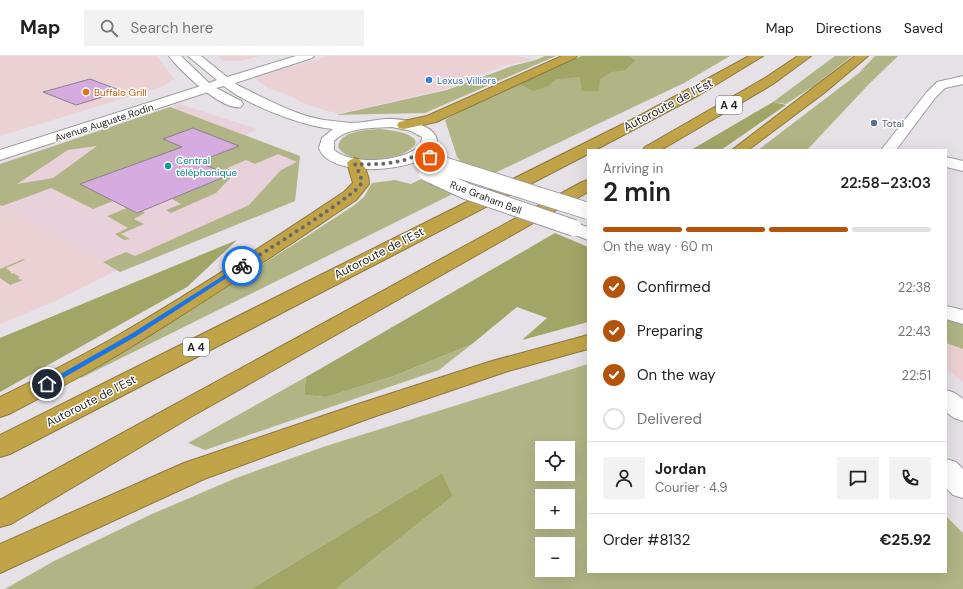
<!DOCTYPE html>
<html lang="en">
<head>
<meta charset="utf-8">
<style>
	body { margin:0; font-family:"DM Sans",sans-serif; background:#f2f2f2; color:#202124; height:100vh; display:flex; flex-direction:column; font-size:15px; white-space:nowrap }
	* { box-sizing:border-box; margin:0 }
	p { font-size:13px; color:#757577 }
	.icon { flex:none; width:22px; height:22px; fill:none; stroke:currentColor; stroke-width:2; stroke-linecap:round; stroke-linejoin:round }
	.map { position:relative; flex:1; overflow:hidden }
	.sheet { position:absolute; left:587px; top:93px; width:360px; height:424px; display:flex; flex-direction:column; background:#fff; border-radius:0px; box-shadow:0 4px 16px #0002 }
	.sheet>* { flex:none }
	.fabs { position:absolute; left:535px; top:385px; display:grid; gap:8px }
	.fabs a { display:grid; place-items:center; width:40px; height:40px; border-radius:0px; background:#fff; box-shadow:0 4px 16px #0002; font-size:20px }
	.pin { position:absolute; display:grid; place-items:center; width:34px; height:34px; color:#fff; margin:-17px; border:2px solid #fff; border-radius:50%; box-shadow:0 1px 4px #0007 }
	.courier { position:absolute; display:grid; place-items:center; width:40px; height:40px; margin:-20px; border:3px solid #1a73e8; border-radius:50%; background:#fff; color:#222; box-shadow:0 1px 5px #0007 }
	.head em { font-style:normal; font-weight:600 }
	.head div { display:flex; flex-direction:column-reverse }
	.head { display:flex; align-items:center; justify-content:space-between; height:68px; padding:0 16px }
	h1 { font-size:26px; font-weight:600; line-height:30px }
	.bar { display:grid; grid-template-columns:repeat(4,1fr); gap:6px 4px; align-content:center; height:48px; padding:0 16px }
	.bar i { height:5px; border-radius:3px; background:#e0e0e0 }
	.bar .on { background:#b45309 }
	.bar p { grid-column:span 4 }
	.line { display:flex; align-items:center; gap:10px; padding:0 16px; border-top:1px solid #e0e0e0 }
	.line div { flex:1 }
	.round { display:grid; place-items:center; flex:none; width:42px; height:42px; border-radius:0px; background:#f2f2f2 }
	ol { padding:0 16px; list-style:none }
	li { display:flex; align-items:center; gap:12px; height:44px }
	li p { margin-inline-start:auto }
	li .icon { padding:4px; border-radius:50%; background:#b45309; color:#fff; stroke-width:4 }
	li:last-child { color:#757577 }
	li i { width:22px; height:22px; border:2px solid #e0e0e0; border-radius:50% }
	header { display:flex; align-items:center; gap:24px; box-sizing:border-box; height:56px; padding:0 20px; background:#fff; border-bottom:1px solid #e0e0e0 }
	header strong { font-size:19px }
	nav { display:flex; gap:22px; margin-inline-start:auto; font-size:14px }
	.search { width:280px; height:36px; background:#f2f2f2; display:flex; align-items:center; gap:10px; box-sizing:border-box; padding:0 14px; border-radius:0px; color:#757577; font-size:15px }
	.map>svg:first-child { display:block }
	.commercial { fill:#ebd1d4 }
	.industrial { fill:#e9d1db }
	.green { fill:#b1b585; fill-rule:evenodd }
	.forest { fill:#a1a566 }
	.building { fill:#d6ace0; stroke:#878188 }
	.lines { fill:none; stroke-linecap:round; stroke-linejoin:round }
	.street-casing { stroke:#9f99a0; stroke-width:2 }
	.secondary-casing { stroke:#9f99a0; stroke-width:2 }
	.highway-casing { stroke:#8b783d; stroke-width:2 }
	.street { fill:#fff; fill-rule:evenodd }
	.secondary { fill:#fff; fill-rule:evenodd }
	.highway { fill:#c1a448; fill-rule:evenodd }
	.secondary-bridge-casing { stroke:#9f99a0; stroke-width:18; stroke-linecap:butt }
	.secondary-bridge { stroke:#fff; stroke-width:16 }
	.route { fill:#1a73e8 }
	.done { stroke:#6a666b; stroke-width:4; stroke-dasharray:0 7.2 }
	.shop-dot { fill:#3f7fe0; stroke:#fff; stroke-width:1.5 }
	.food-dot { fill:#e8710a; stroke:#fff; stroke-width:1.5 }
	.service-dot { fill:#5c6f8a; stroke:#fff; stroke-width:1.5 }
	.culture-dot { fill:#0f9aa8; stroke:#fff; stroke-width:1.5 }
	.labels { text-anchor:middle; stroke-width:3; stroke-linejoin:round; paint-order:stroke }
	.far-shop-label { font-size:10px; fill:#366cbe; stroke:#fff; text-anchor:start }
	.far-food-label { font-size:10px; fill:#c56008; stroke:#fff; text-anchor:start }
	.far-street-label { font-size:10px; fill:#272528; stroke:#fff }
	.far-service-label { font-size:10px; fill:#4e5e75; stroke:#fff; text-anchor:start }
	.far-culture-label { font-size:10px; fill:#0d838f; stroke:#fff; text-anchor:start }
	.shield { fill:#fff; stroke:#686668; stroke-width:1 }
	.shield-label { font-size:11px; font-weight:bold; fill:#272528 }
	.street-label { font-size:12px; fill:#272528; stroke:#fff }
</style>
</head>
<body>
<header>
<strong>Map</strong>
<div class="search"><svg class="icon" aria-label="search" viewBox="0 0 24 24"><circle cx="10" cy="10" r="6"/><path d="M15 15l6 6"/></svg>Search here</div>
<nav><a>Map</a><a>Directions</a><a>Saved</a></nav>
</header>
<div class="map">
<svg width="963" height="533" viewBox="0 0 963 533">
	<rect width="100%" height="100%" fill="#e6e0e7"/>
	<g class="commercial">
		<polygon points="0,0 157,0 174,23 164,30 0,80"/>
		<polygon points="218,0 260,0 241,5 223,5"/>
		<polygon points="328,0 518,0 536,4 503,10 446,33 338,58 302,47 293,41 266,31 256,23 270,17"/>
		<polygon points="0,149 117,214 53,246 0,268"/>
		<polygon points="946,287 963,293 963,326 946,313"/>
	</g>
	<polygon class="industrial" points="180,48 257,73 245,79 300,100 295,145 120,216 0,149 0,108"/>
	<g class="green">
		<polygon points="545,0 556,0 425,57 336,59 447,34 512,10 536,4"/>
		<polygon points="582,0 730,0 684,27 499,115 81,322 78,320 137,287 304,182 353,150 364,141 372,127 395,124 411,128 460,104 457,101 445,64 466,52"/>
		<polygon points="835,0 852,0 814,30 786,48 773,46"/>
		<polygon points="875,0 898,0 869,28 807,94 758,94 859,17"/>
		<path d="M170 51 300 100 295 145 120 216 103 206 126 196 135 200 249 149 281 114 297 106 278 98 255 108 246 104 227 112 236 116 216 137 171 157 166 154 181 148 172 143 229 119 187 101 198 97 210 102 238 90 193 72 187 93 176 97 171 95 81 128 113 145 93 153 51 132 2 150 0 149V108ZM97 90 53 122 17 128 68 94Z"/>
		<path d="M378 73C387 73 434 79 408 95 392 105 348 109 338 91 340 75 365 74 378 73Z"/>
		<polygon points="127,152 137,157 143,155 145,157 134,163 144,168 121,178 130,183 124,184 115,178 128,172 107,160"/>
		<polygon points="23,203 25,204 6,212 11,216 11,218 13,217 20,221 18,222 19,223 23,224 10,229 0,222 0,213"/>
		<polygon points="946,261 963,266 963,293 946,287"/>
		<polygon points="472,288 439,314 205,394 188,387 306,321 304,339 326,341 394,320"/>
		<path d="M588 308V516H946V460L963 477V533H336L453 440 442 417 251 533H5L54 505 152 458 236 422 326 390ZM542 392H568V418H542ZM542 440H568V466H542ZM542 488H568V514H542Z"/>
	</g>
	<g class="forest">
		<polygon points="582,0 630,0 629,1 636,4 625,14 612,16 600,23 599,35 582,35 580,21 557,23 548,30 533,35 520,28 533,21"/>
		<polygon points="773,46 786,49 721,94 691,94"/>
		<polygon points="555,177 588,191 588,266 522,284 547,262 517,251 472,288 394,320 326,341 304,339 306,321"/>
		<polygon points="237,184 187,231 0,336 0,282"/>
		<polygon points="442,417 453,440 336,533 251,533"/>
	</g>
	<g class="building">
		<polygon points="90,23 122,35 76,49 43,36"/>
		<polygon points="193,72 239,90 198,106 229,119 137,157 80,128 182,91 163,83"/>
	</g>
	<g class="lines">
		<defs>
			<g id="street">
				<polygon points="963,20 963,28 945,32 935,42 896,94 881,94 927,36 937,26"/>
				<polygon points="207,28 211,29 213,32 211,35 0,104 0,94"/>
				<polygon points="946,101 963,105 963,115 946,111"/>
				<polygon points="946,250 963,254 963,268 946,263"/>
			</g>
			<g id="secondary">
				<path d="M169 0H181L209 27 217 24 188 0H201L227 21 296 0H314L312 2 235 27 239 30C267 43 294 59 324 64 333 65 343 66 351 67 362 67 374 64 385 63 398 62 436 67 437 85 437 90 432 96 428 100 414 109 394 112 378 113 361 114 325 111 319 92L322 82 333 73C302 70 247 49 224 30L216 32 241 45 243 48 241 51C222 55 180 15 169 0ZM392 71 411 75 422 81 421 89C404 106 353 110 334 94V85C347 71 374 72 392 71Z"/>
				<polygon points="574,167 588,171 588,184 568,176 565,172 568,168"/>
				<polygon points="946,334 955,337 963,343 963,365 954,362 946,356"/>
				<polygon points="946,403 956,406 963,413 963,442 953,439 946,432"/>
			</g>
			<g id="highway">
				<polygon points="562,0 577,0 575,2 436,66 404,73 399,72 397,69 399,66 427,60"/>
				<polygon points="749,0 763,0 699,39 595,94 588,94 588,98 10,398 0,401 0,379 641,59"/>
				<polygon points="798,0 811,0 773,28 661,94 643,94 645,91 765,22"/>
				<polygon points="855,0 868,0 824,37 748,94 732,94"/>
				<path d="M355 102 360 104C365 110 369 120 369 128L356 144C280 195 204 247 126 294 88 317 48 338 9 358L0 361V341C37 323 74 304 110 284 190 238 267 187 344 136L353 127 347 107 350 104Z"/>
				<polygon points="588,124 588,136 189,362 11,468 0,471 0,444 582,126"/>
				<polygon points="588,279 588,293 508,315 373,361 204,423 0,517 0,488 184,407 355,349 492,305"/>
			</g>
		</defs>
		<use href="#street" class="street-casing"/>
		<use href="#secondary" class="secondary-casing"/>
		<use href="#highway" class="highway-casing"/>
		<use href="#street" class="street"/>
		<use href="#secondary" class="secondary"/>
		<use href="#highway" class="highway"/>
		<defs>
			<g id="secondary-bridge">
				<polyline points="443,109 588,155"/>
				<polyline points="427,117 466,135 574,172"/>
			</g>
		</defs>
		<use href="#secondary-bridge" class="secondary-bridge-casing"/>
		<use href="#secondary-bridge" class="secondary-bridge"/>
	</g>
	<polygon class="route" points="240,209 245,210 135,281 49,330 47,330 43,328 131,278"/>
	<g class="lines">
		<path class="done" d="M242 210C258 200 358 138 361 128 363 122 357 113 355 108 380 109 405 108 426 94L430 101"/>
	</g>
	<circle class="shop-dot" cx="429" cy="24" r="4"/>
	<circle class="food-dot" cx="86" cy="36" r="4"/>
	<circle class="service-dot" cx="874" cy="67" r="4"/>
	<circle class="culture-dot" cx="168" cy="110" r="4"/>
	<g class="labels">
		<g class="far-shop-label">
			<text x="437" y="28">Lexus Villiers</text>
		</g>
		<g class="far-food-label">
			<text x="94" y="40">Buffalo Grill</text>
		</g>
		<g class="far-street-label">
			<text transform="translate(104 66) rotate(-18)" y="4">Avenue Auguste Rodin</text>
			<text transform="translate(486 141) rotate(21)" y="4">Rue Graham Bell</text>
		</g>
		<g class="far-service-label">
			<text x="882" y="71">Total</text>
		</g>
		<g class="far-culture-label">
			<text x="176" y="108">Central<tspan x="176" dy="12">téléphonique</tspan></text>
		</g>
		<g class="shield">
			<rect x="716" y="40" width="26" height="18" rx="3"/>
			<rect x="183" y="282" width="26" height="18" rx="3"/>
		</g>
		<g class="shield-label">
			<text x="729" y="53">A 4</text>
			<text x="196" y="295">A 4</text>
		</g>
		<g class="street-label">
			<text transform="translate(668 49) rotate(-28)" y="4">Autoroute de l’Est</text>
			<text transform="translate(379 197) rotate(-27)" y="4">Autoroute de l’Est</text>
			<text transform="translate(91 345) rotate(-27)" y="4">Autoroute de l’Est</text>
		</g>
	</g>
</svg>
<div class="fabs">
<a><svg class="icon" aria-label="locate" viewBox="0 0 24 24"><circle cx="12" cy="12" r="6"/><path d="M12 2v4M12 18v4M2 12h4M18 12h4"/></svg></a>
<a>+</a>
<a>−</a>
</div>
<div class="pin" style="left:430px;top:101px;background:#ea580c"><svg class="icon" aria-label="bag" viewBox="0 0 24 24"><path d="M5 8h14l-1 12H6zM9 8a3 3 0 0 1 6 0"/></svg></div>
<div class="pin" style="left:47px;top:328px;background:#1f2937"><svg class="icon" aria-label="home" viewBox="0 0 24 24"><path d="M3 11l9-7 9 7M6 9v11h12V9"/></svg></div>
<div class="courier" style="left:242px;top:210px"><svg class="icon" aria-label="bike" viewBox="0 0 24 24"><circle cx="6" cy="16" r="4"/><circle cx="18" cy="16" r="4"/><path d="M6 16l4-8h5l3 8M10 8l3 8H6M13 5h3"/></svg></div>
<section class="sheet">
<div class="head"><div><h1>2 min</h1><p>Arriving in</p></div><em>22:58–23:03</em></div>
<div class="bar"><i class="on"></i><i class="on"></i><i class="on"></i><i></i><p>On the way · 60 m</p></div>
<ol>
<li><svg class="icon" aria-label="check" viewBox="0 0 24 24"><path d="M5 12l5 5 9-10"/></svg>Confirmed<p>22:38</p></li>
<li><svg class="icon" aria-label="check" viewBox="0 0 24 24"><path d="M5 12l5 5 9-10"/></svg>Preparing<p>22:43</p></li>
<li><svg class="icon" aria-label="check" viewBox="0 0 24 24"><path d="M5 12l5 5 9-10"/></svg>On the way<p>22:51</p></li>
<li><i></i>Delivered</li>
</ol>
<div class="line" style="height:72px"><a class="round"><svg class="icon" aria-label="person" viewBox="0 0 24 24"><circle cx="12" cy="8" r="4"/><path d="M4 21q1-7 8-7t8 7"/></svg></a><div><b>Jordan</b><p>Courier · 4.9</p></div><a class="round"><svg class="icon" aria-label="chat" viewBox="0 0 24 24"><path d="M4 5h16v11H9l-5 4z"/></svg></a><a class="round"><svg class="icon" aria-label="phone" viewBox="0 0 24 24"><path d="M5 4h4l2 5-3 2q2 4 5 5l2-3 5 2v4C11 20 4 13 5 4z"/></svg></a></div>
<div class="line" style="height:52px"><div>Order #8132</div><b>€25.92</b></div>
</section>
</div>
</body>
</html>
